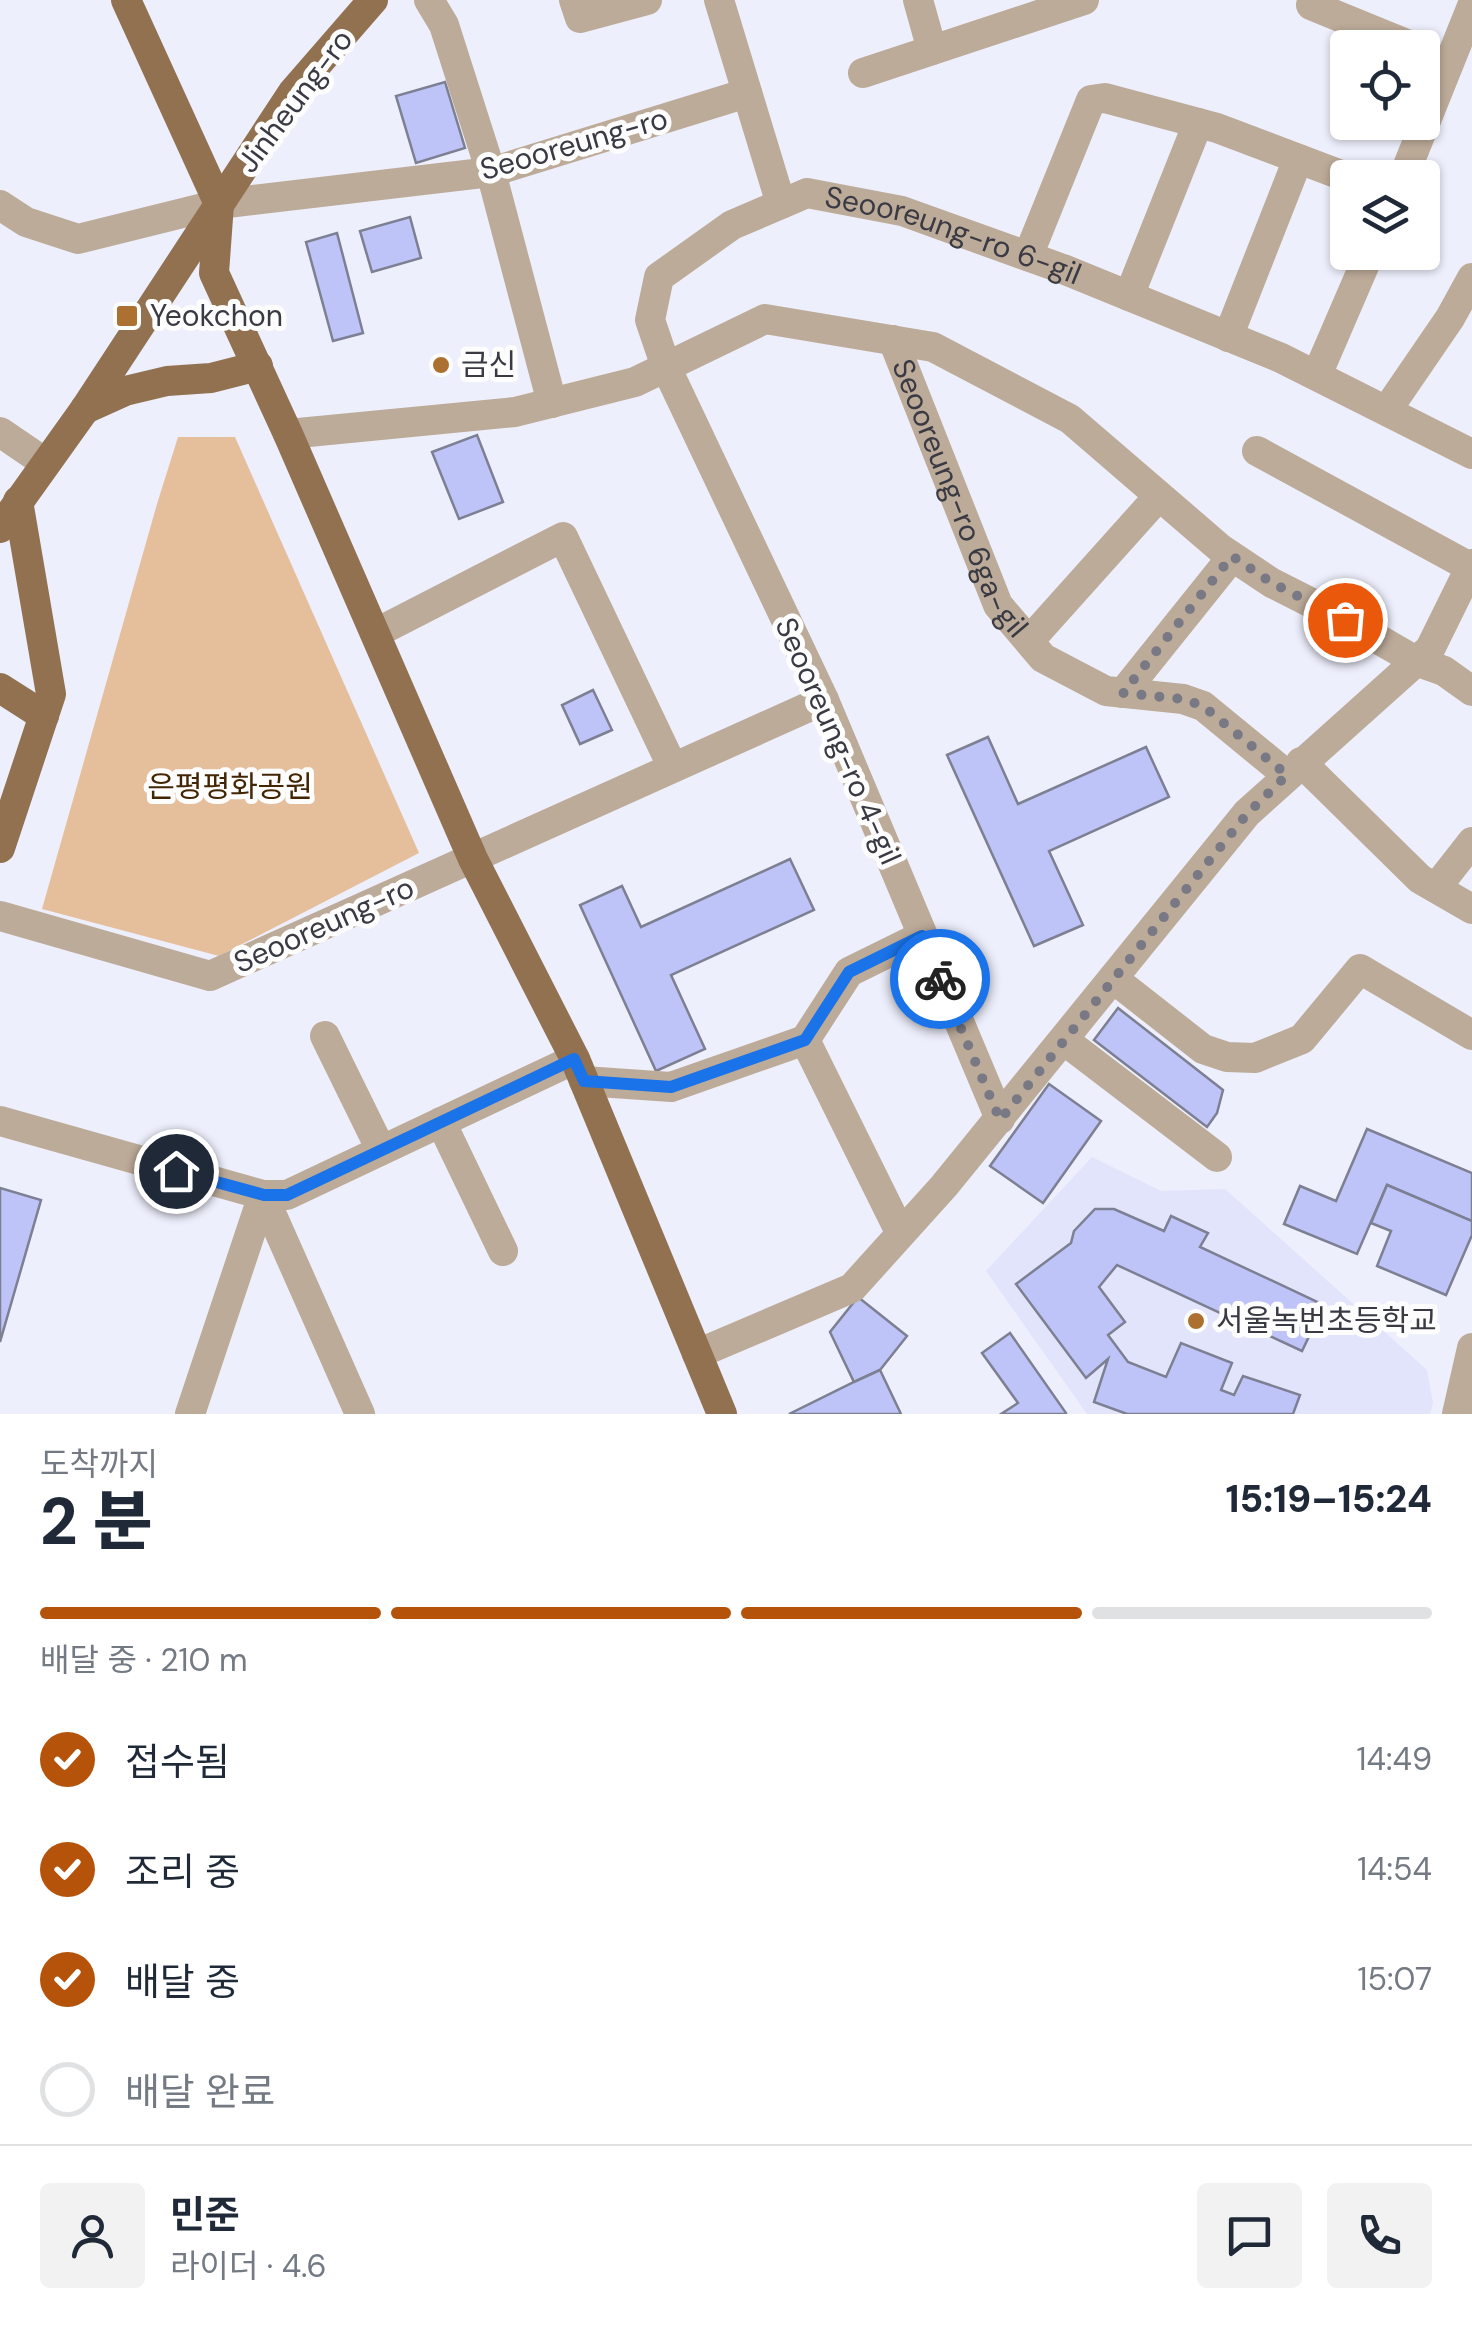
<!DOCTYPE html>
<html lang="ko">
<head>
<meta charset="utf-8">
<style>
	body { margin:0; font-family:"DM Sans","Noto Sans KR",sans-serif; background:#f2f2f3; color:#1f2937; height:100vh; display:flex; flex-direction:column; font-size:38px; white-space:nowrap }
	* { box-sizing:border-box; margin:0 }
	p { font-size:32px; color:#747a83 }
	.icon { flex:none; width:55px; height:55px; fill:none; stroke:currentColor; stroke-width:2; stroke-linecap:round; stroke-linejoin:round }
	.map { position:relative; height:1414px; overflow:hidden }
	.drawer { display:flex; flex-direction:column; background:#fff; flex:1 }
	.drawer>* { flex:none }
	.fabs { position:absolute; left:1330px; top:30px; display:grid; gap:20px }
	.fabs a { display:grid; place-items:center; width:110px; height:110px; border-radius:10px; background:#fff; box-shadow:0 2px 8px #0004; font-size:50px }
	.pin { position:absolute; display:grid; place-items:center; width:85px; height:85px; color:#fff; margin:-42px; border:5px solid #fff; border-radius:50%; box-shadow:0 2px 10px #0007 }
	.courier { position:absolute; display:grid; place-items:center; width:100px; height:100px; margin:-50px; border:8px solid #1a73e8; border-radius:50%; background:#fff; color:#222; box-shadow:0 2px 12px #0007 }
	.head em { font-style:normal; font-weight:800 }
	.head div { display:flex; flex-direction:column-reverse }
	.head { display:flex; align-items:center; justify-content:space-between; height:170px; padding:0 40px }
	h1 { font-size:65px; font-weight:800; line-height:75px }
	.bar { display:grid; grid-template-columns:repeat(4,1fr); gap:15px 10px; align-content:center; height:120px; padding:0 40px }
	.bar i { height:12px; border-radius:8px; background:#e0e1e3 }
	.bar .selected { background:#b45309 }
	.bar p { grid-column:span 4 }
	.line { display:flex; align-items:center; gap:25px; padding:0 40px; border-top:2px solid #e0e1e3 }
	.line div { flex:1 }
	.round { display:grid; place-items:center; flex:none; width:105px; height:105px; border-radius:10px; background:#f2f2f3 }
	ol { padding:0 40px; list-style:none }
	li { display:flex; align-items:center; gap:30px; height:110px }
	li p { margin-inline-start:auto }
	li .icon { padding:10px; border-radius:50%; background:#b45309; color:#fff; stroke-width:4 }
	li:last-child { color:#747a83 }
	li i { width:55px; height:55px; border:5px solid #e0e1e3; border-radius:50% }
	.map>svg:first-child { display:block }
	.built { fill:#e1e4fb }
	.green { fill:#e5bf9c }
	.building { fill:#bec4f8; stroke:#7d7f92; stroke-width:2.5 }
	.lines { fill:none; stroke-linecap:round; stroke-linejoin:round }
	.minor { stroke:#bdab99; stroke-width:30 }
	.major { stroke:#927151; stroke-width:30 }
	.done { stroke:#787984; stroke-width:10; stroke-dasharray:0 18 }
	.route { stroke:#1a73e8; stroke-width:12 }
	.poi-dot { fill:#ac7131; stroke:#fdfdfd; stroke-width:4 }
	.labels { text-anchor:middle; stroke-width:10; stroke-linejoin:round; paint-order:stroke }
	.street-label { font-size:30px; fill:#393a43; stroke:#fdfdfd }
	.poi-label { font-size:30px; fill:#393a43; stroke:#fdfdfd; text-anchor:start }
	.park-label { font-size:30px; fill:#422604; stroke:#fdfdfd }
</style>
</head>
<body>
<div class="map">
<svg width="1472" height="1414" viewBox="0 0 1472 1414">
	<rect width="100%" height="100%" fill="#edeffc"/>
	<polygon class="built" points="1092,1157 1161,1191 1225,1189 1427,1370 1433,1403 1430,1414 1087,1414 986,1271"/>
	<polygon class="green" points="178,437 235,437 419,853 219,956 42,909 157,504"/>
	<g class="building">
		<polygon points="445,82 465,148 416,163 396,96"/>
		<polygon points="410,217 421,258 372,272 360,231"/>
		<polygon points="337,233 363,333 333,341 306,242"/>
		<polygon points="477,435 503,502 459,519 432,452"/>
		<polygon points="593,690 612,730 580,744 562,705"/>
		<polygon points="988,737 1018,804 1146,747 1169,797 1049,851 1083,925 1034,946 947,755"/>
		<polygon points="790,859 814,910 671,975 705,1049 656,1071 580,905 622,886 641,927"/>
		<polygon points="1118,1008 1223,1090 1217,1113 1207,1127 1094,1040"/>
		<polygon points="1049,1084 1101,1121 1043,1203 990,1166"/>
		<polygon points="1367,1129 1472,1173 1472,1221 1387,1185 1357,1254 1284,1224 1300,1186 1336,1201"/>
		<polygon points="1387,1185 1472,1221 1472,1235 1446,1295 1377,1266 1391,1231 1371,1223"/>
		<polygon points="0,1188 41,1200 0,1342"/>
		<polygon points="1095,1209 1114,1209 1164,1231 1171,1216 1208,1233 1200,1247 1324,1305 1302,1351 1117,1265 1099,1287 1125,1322 1108,1335 1128,1362 1166,1377 1181,1343 1232,1363 1221,1390 1234,1395 1243,1376 1300,1395 1293,1414 1127,1414 1094,1402 1108,1359 1086,1378 1016,1284 1071,1243 1074,1231"/>
		<polygon points="858,1297 907,1336 880,1370 854,1382 830,1332"/>
		<polygon points="1010,1333 1066,1413 1065,1414 1001,1414 1018,1403 982,1353"/>
		<polygon points="880,1370 901,1414 789,1414 854,1382"/>
	</g>
	<g class="lines">
		<g class="minor">
			<polyline points="429,0 444,25 491,172 552,403"/>
			<polyline points="574,0 580,18 647,0"/>
			<polyline points="719,0 781,204"/>
			<polyline points="918,0 932,50"/>
			<polyline points="1311,5 1416,48"/>
			<polyline points="863,73 1084,0"/>
			<polyline points="1403,178 1472,6"/>
			<polyline points="0,205 26,222 78,239 219,204 491,172 747,93"/>
			<polyline points="1028,256 1091,100 1105,98 1217,128 1349,178"/>
			<polyline points="1129,296 1198,123"/>
			<polyline points="1228,337 1298,159"/>
			<path id="s1" d="M893 340 998 605 1043 658 1106 691 1183 699 1203 706 1287 775"/>
			<polyline points="1317,375 1370,252"/>
			<polyline points="1387,410 1450,318 1472,278"/>
			<polyline points="0,432 44,462"/>
			<polyline points="288,434 515,412 635,382 765,319 933,347 1070,419 1221,549 1272,583 1345,620 1416,661 1444,671 1472,691"/>
			<polyline points="1257,451 1470,567"/>
			<polyline points="376,633 563,537 672,766"/>
			<polyline points="1029,641 1159,496"/>
			<polyline points="1123,693 1232,557"/>
			<polyline points="1301,762 1420,879 1472,909"/>
			<polyline points="1436,888 1472,842"/>
			<polyline points="0,916 210,976 824,700"/>
			<polyline points="1115,980 1203,1049 1227,1057 1255,1058 1302,1039 1360,969 1472,1035"/>
			<polyline points="325,1036 381,1150"/>
			<polyline points="805,1040 900,1232"/>
			<polyline points="1065,1041 1217,1157"/>
			<polyline points="584,1081 671,1087 805,1040 849,972 922,936"/>
			<path id="s2" d="M1000 1119 824 700 666 367 650 320 659 277 732 225 807 193 902 211 1063 269 1281 358 1472 454"/>
			<polyline points="0,1121 263,1195 287,1195 575,1059"/>
			<polyline points="441,1122 503,1251"/>
			<polyline points="263,1195 360,1414"/>
			<polyline points="697,1354 852,1288 944,1186 1247,813 1430,649 1472,564"/>
			<polyline points="190,1414 263,1195"/>
			<polyline points="1457,1414 1472,1348"/>
		</g>
		<g class="major">
			<polyline points="126,0 219,204 214,273 288,434 473,859 575,1059 722,1414"/>
			<polyline points="85,409 125,391 167,381 211,378 258,366"/>
			<polyline points="0,528 85,409 293,92 373,0"/>
			<polyline points="0,688 44,716"/>
			<polyline points="0,848 51,694 18,501"/>
		</g>
	</g>
	<g class="lines">
		<polyline class="done" points="940,979 1000,1120 1247,814 1287,775 1203,706 1183,699 1123,693 1232,556 1272,583 1345,620"/>
		<polyline class="route" points="176,1171 264,1195 287,1195 574,1059 584,1081 671,1087 805,1040 849,972 922,936 940,979"/>
	</g>
	<g class="poi-dot">
		<rect x="115" y="304" width="24" height="24" rx="5"/>
		<circle cx="441" cy="365" r="10"/>
		<circle cx="1196" cy="1321" r="10"/>
	</g>
	<g class="labels">
		<g class="street-label">
			<text transform="translate(295 101) rotate(-53)" y="10">Jinheung-ro</text>
			<text transform="translate(574 144) rotate(-16)" y="10">Seooreung-ro</text>
			<text dy="10" stroke="none"><textPath href="#s2" startOffset="1240">Seooreung-ro 6-gil</textPath></text>
			<text dy="10" stroke="none"><textPath href="#s1" startOffset="172">Seooreung-ro 6ga-gil</textPath></text>
			<text transform="translate(838 741) rotate(66)" y="10">Seooreung-ro 4-gil</text>
			<text transform="translate(324 925) rotate(-24)" y="10">Seooreung-ro</text>
		</g>
		<g class="poi-label">
			<text x="150" y="326">Yeokchon</text>
			<text x="461" y="375">금신</text>
			<text x="1216" y="1331">서울녹번초등학교</text>
		</g>
		<g class="park-label">
			<text x="230" y="797">은평평화공원</text>
		</g>
	</g>
</svg>
<div class="fabs">
<a><svg class="icon" aria-label="locate" viewBox="0 0 24 24"><circle cx="12" cy="12" r="6"/><path d="M12 2v4M12 18v4M2 12h4M18 12h4"/></svg></a>
<a><svg class="icon" aria-label="layers" viewBox="0 0 24 24"><path d="M12 4l9 5-9 5-9-5zM3 14l9 5 9-5"/></svg></a>
</div>
<div class="pin" style="left:1345px;top:620px;background:#ea580c"><svg class="icon" aria-label="bag" viewBox="0 0 24 24"><path d="M5 8h14l-1 12H6zM9 8a3 3 0 0 1 6 0"/></svg></div>
<div class="pin" style="left:176px;top:1171px;background:#1f2937"><svg class="icon" aria-label="home" viewBox="0 0 24 24"><path d="M3 11l9-7 9 7M6 9v11h12V9"/></svg></div>
<div class="courier" style="left:940px;top:979px"><svg class="icon" aria-label="bike" viewBox="0 0 24 24"><circle cx="6" cy="16" r="4"/><circle cx="18" cy="16" r="4"/><path d="M6 16l4-8h5l3 8M10 8l3 8H6M13 5h3"/></svg></div>
</div>
<section class="drawer">
<div class="head"><div><h1>2 분</h1><p>도착까지</p></div><em>15:19–15:24</em></div>
<div class="bar"><i class="selected"></i><i class="selected"></i><i class="selected"></i><i></i><p>배달 중 · 210 m</p></div>
<ol>
<li><svg class="icon" aria-label="check" viewBox="0 0 24 24"><path d="M5 12l5 5 9-10"/></svg>접수됨<p>14:49</p></li>
<li><svg class="icon" aria-label="check" viewBox="0 0 24 24"><path d="M5 12l5 5 9-10"/></svg>조리 중<p>14:54</p></li>
<li><svg class="icon" aria-label="check" viewBox="0 0 24 24"><path d="M5 12l5 5 9-10"/></svg>배달 중<p>15:07</p></li>
<li><i></i>배달 완료</li>
</ol>
<div class="line" style="height:180px"><a class="round"><svg class="icon" aria-label="person" viewBox="0 0 24 24"><circle cx="12" cy="8" r="4"/><path d="M4 21q1-7 8-7t8 7"/></svg></a><div><b>민준</b><p>라이더 · 4.6</p></div><a class="round"><svg class="icon" aria-label="chat" viewBox="0 0 24 24"><path d="M4 5h16v11H9l-5 4z"/></svg></a><a class="round"><svg class="icon" aria-label="phone" viewBox="0 0 24 24"><path d="M5 4h4l2 5-3 2q2 4 5 5l2-3 5 2v4C11 20 4 13 5 4z"/></svg></a></div>
</section>
</body>
</html>
